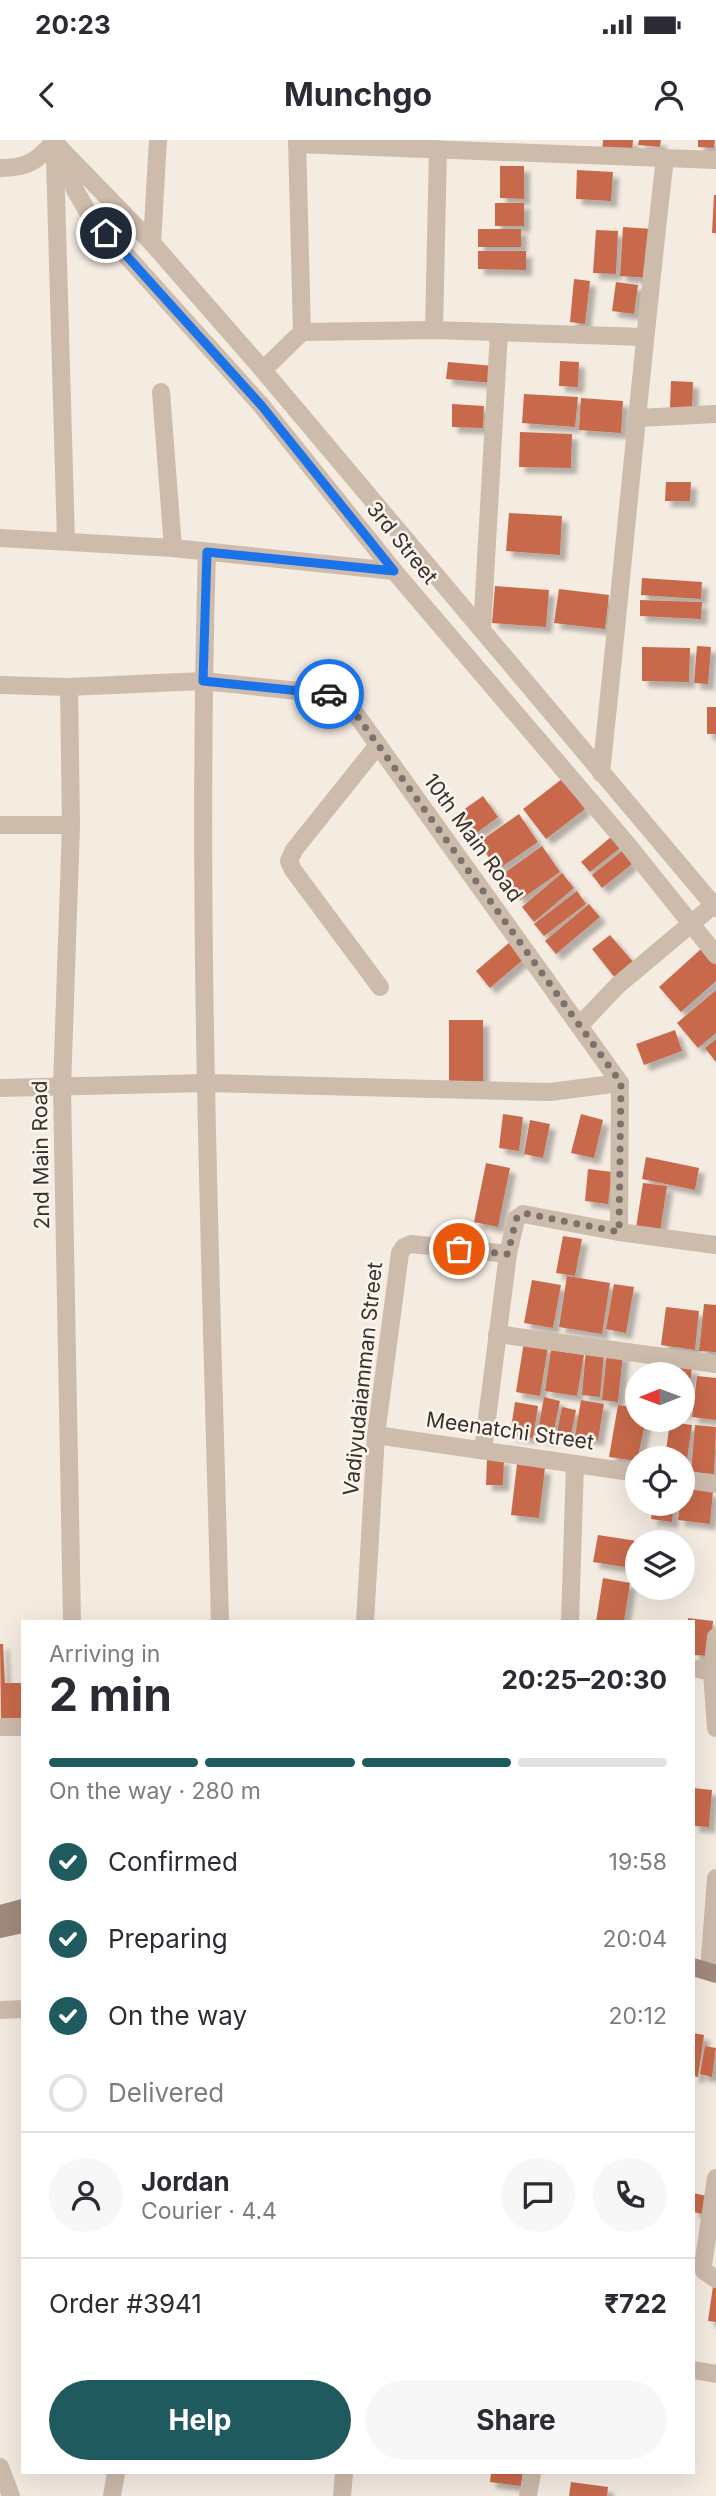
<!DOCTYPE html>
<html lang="en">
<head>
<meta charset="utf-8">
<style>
	body { margin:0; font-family:Inter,sans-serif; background:#f7f7f7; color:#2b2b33; height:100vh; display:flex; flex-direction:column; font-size:26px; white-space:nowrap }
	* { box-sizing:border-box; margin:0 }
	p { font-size:23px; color:#7c7c81 }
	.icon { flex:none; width:38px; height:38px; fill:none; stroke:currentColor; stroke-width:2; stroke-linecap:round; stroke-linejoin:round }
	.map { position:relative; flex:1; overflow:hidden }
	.panel { position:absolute; left:21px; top:1480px; width:674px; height:854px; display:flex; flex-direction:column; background:#fff; border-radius:0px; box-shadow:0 7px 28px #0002 }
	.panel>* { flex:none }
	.needle { width:46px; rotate:269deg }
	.tools { position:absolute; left:625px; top:1222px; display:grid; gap:14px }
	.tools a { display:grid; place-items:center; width:70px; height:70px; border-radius:50%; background:#fff; box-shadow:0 7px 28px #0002; font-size:35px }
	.pin { position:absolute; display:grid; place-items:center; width:60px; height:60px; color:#fff; margin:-30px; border:4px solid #fff; border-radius:50%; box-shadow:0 2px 7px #0007 }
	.courier { position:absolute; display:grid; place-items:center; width:70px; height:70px; margin:-35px; border:5px solid #1a73e8; border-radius:50%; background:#fff; color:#222; box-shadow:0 2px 9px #0007 }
	.summary em { font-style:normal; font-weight:700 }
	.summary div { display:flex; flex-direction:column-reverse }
	.summary { display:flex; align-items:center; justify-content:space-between; height:119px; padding:0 28px }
	h1 { font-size:46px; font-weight:700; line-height:52px }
	.bar { display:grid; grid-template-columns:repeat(4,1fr); gap:10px 7px; align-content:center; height:84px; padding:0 28px }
	.bar i { height:9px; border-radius:5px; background:#e1e1e2 }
	.bar .on { background:#1f5a5e }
	.bar p { grid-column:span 4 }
	.line { display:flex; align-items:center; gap:18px; padding:0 28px; border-top:2px solid #e1e1e2 }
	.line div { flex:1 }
	.round { display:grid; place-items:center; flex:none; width:74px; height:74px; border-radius:37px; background:#f7f7f7 }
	ol { padding:0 28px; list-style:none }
	li { display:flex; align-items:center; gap:21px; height:77px }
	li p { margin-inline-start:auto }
	li .icon { padding:7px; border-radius:50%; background:#1f5a5e; color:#fff; stroke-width:4 }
	li:last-child { color:#7c7c81 }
	li i { width:38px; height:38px; border:4px solid #e1e1e2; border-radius:50% }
	.action { display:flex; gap:14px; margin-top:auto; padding:14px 28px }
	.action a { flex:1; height:80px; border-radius:42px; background:#1f5a5e; color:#fff; font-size:28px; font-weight:700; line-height:80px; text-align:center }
	.action a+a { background:#f7f7f7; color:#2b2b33 }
	.status { display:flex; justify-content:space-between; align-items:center; height:49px; padding:0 35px; background:#fff; direction:ltr }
	.status svg { height:19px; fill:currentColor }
	header { display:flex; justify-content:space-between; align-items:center; height:91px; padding:0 28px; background:#fff; font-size:32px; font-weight:700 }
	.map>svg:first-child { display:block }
	.building { fill:#c8694b; filter:url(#shadow) }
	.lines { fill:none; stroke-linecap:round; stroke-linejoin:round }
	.minor { stroke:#cdbbac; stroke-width:18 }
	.tertiary { stroke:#cdbbac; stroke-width:18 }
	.secondary { stroke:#a18a7d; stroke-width:18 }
	.done { stroke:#7c716b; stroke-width:7; stroke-dasharray:0 12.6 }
	.route { stroke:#1a73e8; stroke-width:9 }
	.labels { text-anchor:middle; stroke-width:5; stroke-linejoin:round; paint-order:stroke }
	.street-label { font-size:21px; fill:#3b302b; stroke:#fbf5ee }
</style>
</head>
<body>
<div class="status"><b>20:23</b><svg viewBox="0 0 49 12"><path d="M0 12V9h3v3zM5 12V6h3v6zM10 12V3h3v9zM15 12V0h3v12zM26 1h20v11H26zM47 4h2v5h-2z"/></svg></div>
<header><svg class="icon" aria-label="back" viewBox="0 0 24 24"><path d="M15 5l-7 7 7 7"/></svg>Munchgo<svg class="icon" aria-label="person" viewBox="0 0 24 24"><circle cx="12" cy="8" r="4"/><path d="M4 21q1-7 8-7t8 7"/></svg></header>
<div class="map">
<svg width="716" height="2356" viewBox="0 0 716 2356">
	<defs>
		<filter id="shadow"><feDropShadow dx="6" dy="6" stdDeviation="2" flood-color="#0004"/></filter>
	</defs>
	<rect width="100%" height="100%" fill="#f4ebe1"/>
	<g class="building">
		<polygon points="603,0 633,0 632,13 602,11"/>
		<polygon points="639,0 661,0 660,7 638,5"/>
		<polygon points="698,0 715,0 714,8 698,7"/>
		<polygon points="500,26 524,26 524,59 500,58"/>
		<polygon points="577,30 613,32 611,61 576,59"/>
		<polygon points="714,55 716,55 716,93 712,93"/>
		<rect x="495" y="63" width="29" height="23"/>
		<polygon points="623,87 652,89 649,138 620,136"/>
		<rect x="478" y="89" width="43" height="18"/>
		<polygon points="596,90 618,91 616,134 593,133"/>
		<polygon points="478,111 526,111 526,130 478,129"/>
		<polygon points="574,139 590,141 585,184 570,182"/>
		<polygon points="616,142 638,145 634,174 612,171"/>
		<polygon points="560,221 579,222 578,247 559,246"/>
		<polygon points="448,222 494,226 493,243 446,239"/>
		<polygon points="671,241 693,242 692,269 670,268"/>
		<polygon points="524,254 578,257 575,287 522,283"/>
		<polygon points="581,258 623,261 621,293 579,290"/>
		<polygon points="452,264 484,266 483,288 452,287"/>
		<polygon points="520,292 572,294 571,328 519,327"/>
		<polygon points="666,342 691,342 690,361 665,361"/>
		<polygon points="509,373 562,376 560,415 506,411"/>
		<polygon points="642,438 702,442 701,459 641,455"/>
		<polygon points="495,446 549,450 546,487 492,483"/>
		<polygon points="559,449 609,455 605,489 554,483"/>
		<polygon points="640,460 702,462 701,479 640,476"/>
		<polygon points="697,506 711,507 708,544 694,543"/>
		<polygon points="642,507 690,508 689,542 642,541"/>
		<rect x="707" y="567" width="9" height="27"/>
		<polygon points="562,639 585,669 546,699 523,669"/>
		<polygon points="483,656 498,677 471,697 456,675"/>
		<polygon points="519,674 538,702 497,730 479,702"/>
		<polygon points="611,697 620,708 590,732 581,722"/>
		<polygon points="542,706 560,732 520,760 503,734"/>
		<polygon points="622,711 632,724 602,748 592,735"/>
		<polygon points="562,733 574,748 534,782 522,767"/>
		<polygon points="577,751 586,764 544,796 534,784"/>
		<polygon points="589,764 600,777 556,814 545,801"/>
		<polygon points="610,795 634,823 616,839 592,809"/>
		<polygon points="510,802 524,819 490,848 476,831"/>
		<polygon points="701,809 716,825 716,841 681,872 659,847"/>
		<polygon points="716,850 716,893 698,908 677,883"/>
		<rect x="449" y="880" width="34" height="66"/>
		<polygon points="675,890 682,911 644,925 636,904"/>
		<polygon points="716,899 716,922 705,908"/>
		<polygon points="503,974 523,977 519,1011 499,1008"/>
		<polygon points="581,974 603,980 594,1018 571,1013"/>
		<polygon points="530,980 550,984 543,1018 524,1014"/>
		<polygon points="646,1017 699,1028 695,1050 642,1039"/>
		<polygon points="486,1023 510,1028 498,1087 474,1082"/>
		<polygon points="588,1029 612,1032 608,1064 585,1061"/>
		<polygon points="643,1043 667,1046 660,1092 636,1088"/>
		<polygon points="563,1096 582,1099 575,1136 556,1133"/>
		<polygon points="567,1136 610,1143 602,1194 559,1187"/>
		<polygon points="532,1140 561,1145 553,1188 524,1183"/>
		<polygon points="614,1144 634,1147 626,1193 606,1189"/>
		<polygon points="704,1164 716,1165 716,1212 699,1211"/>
		<polygon points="666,1167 699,1171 695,1210 661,1205"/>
		<polygon points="524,1202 548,1206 540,1256 516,1252"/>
		<polygon points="586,1209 604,1212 600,1257 582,1255"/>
		<polygon points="551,1210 584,1215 577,1256 545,1251"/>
		<polygon points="607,1212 623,1214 618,1262 602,1260"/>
		<polygon points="658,1220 674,1222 673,1234 656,1234"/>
		<polygon points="678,1226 692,1228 686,1273 682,1273 682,1234 677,1234"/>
		<polygon points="697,1236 716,1238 716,1280 692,1277"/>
		<polygon points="544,1257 560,1261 552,1300 537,1297"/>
		<polygon points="581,1260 604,1264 598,1300 575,1296"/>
		<polygon points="515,1262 538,1266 533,1298 510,1295"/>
		<polygon points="618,1265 637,1268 637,1279 646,1279 637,1321 609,1317"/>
		<polygon points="562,1267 576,1270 571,1295 557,1292"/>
		<polygon points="670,1282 692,1285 686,1326 682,1326 682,1318 665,1318"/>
		<polygon points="695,1285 716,1287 714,1334 691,1332"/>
		<polygon points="487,1318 504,1319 503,1345 486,1345"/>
		<polygon points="517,1324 545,1328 539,1378 511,1375"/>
		<polygon points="682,1348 713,1351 710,1384 678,1380 680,1363 682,1363"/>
		<polygon points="653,1363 674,1363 672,1382 651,1379"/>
		<polygon points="598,1395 637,1401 637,1429 593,1422"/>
		<polygon points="603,1438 630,1443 624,1482 596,1482"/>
		<polygon points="688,1478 713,1481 710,1516 693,1515 693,1482 688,1482"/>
		<polygon points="0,1504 3,1504 5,1543 23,1543 23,1579 1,1579"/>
		<polygon points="693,1648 712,1650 709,1687 693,1686"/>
		<polygon points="693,1893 704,1895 698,1937 693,1936"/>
		<polygon points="705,1906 716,1908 712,1937 700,1934"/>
		<polygon points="693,2053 707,2056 703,2074 693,2072"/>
		<polygon points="713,2146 716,2146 716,2182 708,2181"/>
		<polygon points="491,2333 523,2333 521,2346 490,2342"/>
		<polygon points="571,2342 608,2347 607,2356 569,2356"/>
	</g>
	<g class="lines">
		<g class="minor">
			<polyline points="297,0 302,192"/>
			<polyline points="297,4 716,20"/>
			<polyline points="60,8 55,18 66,401"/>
			<path d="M0 28C27 28 36 22 54 2"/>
			<polyline points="152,103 158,0"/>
			<polyline points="434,190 438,9"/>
			<polyline points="263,230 302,192 434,190 644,197"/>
			<polyline points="161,252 173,408"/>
			<polyline points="638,278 716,274"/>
			<polyline points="0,398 173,408 394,431"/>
			<path d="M207 412C196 769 211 1126 220 1482"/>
			<polyline points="482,490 499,192"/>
			<polyline points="0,545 69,547 203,541 327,554 343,561 358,577 620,943 619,1092 716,1105"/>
			<polyline points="69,547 71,685 62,947 72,1482"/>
			<polyline points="378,605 294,710 289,721 293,730 380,847"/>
			<path d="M601 633C623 428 641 223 665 18"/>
			<polyline points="0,685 71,685"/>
			<polyline points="580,885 618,845 716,763"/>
			<polyline points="0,948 207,943 550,952 620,943"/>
			<polyline points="497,1194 716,1224"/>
			<polyline points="376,1295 637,1333"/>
			<polyline points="483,1310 508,1114 516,1079 523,1074 619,1092"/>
			<polyline points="682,1339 716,1344"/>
			<polyline points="365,1482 376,1295 400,1113 404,1107 411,1104 508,1114"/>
			<polyline points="570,1482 575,1324"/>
			<polyline points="716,1497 712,1532 716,1588"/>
			<polyline points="693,1528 712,1532"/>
			<polyline points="0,1587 23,1587"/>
			<polyline points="709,1831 716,1738"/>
			<polyline points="0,1870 23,1869"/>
			<polyline points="716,2038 703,2125 704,2131 716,2139"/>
			<polyline points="693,2230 716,2234"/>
			<polyline points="112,2356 116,2333"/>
			<polyline points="342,2356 344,2333"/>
			<polyline points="528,2356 532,2333"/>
		</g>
		<g class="tertiary">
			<polyline points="52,0 152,103 257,223 716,768"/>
			<polyline points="65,14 75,50 89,74 261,265 394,431 628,705 716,815"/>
			<polyline points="0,2327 11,2356"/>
		</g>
		<g class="secondary">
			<polyline points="0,1774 23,1768"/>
			<polyline points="0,1789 23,1784"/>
			<polyline points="693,1827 716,1834"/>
		</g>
	</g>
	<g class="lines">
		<polyline class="done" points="329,554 343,561 358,577 621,943 619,1092 523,1073 516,1079 508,1114 459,1109"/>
		<polyline class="route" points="106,93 261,265 394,431 207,412 203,541 329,554"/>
	</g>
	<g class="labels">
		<g class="street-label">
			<text transform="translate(402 403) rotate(51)" y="7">3rd Street</text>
			<text transform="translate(473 698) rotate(54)" y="7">10th Main Road</text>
			<text transform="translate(41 1015) rotate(-91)" y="7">2nd Main Road</text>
			<text transform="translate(363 1239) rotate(-84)" y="7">Vadiyudaiamman Street</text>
			<text transform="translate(510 1291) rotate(8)" y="7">Meenatchi Street</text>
		</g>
	</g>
</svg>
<div class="tools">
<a><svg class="needle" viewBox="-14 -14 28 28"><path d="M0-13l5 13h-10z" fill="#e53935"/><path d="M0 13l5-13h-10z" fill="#7c7c81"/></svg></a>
<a><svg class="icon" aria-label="locate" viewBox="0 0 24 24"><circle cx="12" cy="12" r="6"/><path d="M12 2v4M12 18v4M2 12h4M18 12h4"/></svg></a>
<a><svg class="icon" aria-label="layers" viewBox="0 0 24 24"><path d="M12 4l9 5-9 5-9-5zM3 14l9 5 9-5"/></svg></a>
</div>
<div class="pin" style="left:459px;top:1109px;background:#ea580c"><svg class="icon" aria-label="bag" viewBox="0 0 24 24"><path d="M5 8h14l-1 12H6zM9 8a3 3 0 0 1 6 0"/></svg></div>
<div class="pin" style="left:106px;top:93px;background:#1f2937"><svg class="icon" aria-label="home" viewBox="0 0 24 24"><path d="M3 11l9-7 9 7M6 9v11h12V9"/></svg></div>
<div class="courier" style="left:329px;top:554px"><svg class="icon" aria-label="car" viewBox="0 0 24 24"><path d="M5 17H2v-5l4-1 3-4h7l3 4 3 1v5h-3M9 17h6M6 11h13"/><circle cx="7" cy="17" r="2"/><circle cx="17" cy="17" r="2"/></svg></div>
<section class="panel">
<div class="summary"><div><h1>2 min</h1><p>Arriving in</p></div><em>20:25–20:30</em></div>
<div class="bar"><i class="on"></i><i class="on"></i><i class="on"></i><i></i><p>On the way · 280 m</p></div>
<ol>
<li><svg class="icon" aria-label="check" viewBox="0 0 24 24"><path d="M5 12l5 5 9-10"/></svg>Confirmed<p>19:58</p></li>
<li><svg class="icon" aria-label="check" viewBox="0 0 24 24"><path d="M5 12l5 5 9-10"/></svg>Preparing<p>20:04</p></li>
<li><svg class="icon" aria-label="check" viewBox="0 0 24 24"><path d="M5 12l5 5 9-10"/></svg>On the way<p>20:12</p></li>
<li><i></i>Delivered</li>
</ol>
<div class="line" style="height:126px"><a class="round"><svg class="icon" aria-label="person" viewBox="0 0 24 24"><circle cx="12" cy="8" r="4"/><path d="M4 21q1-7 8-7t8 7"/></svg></a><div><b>Jordan</b><p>Courier · 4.4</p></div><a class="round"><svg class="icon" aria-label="chat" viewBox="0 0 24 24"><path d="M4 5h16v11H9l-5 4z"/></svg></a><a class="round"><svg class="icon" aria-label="phone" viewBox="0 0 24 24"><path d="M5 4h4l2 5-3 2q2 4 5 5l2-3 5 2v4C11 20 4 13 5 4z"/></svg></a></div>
<div class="line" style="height:91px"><div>Order #3941</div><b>₹722</b></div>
<div class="action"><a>Help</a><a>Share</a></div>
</section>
</div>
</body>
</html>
